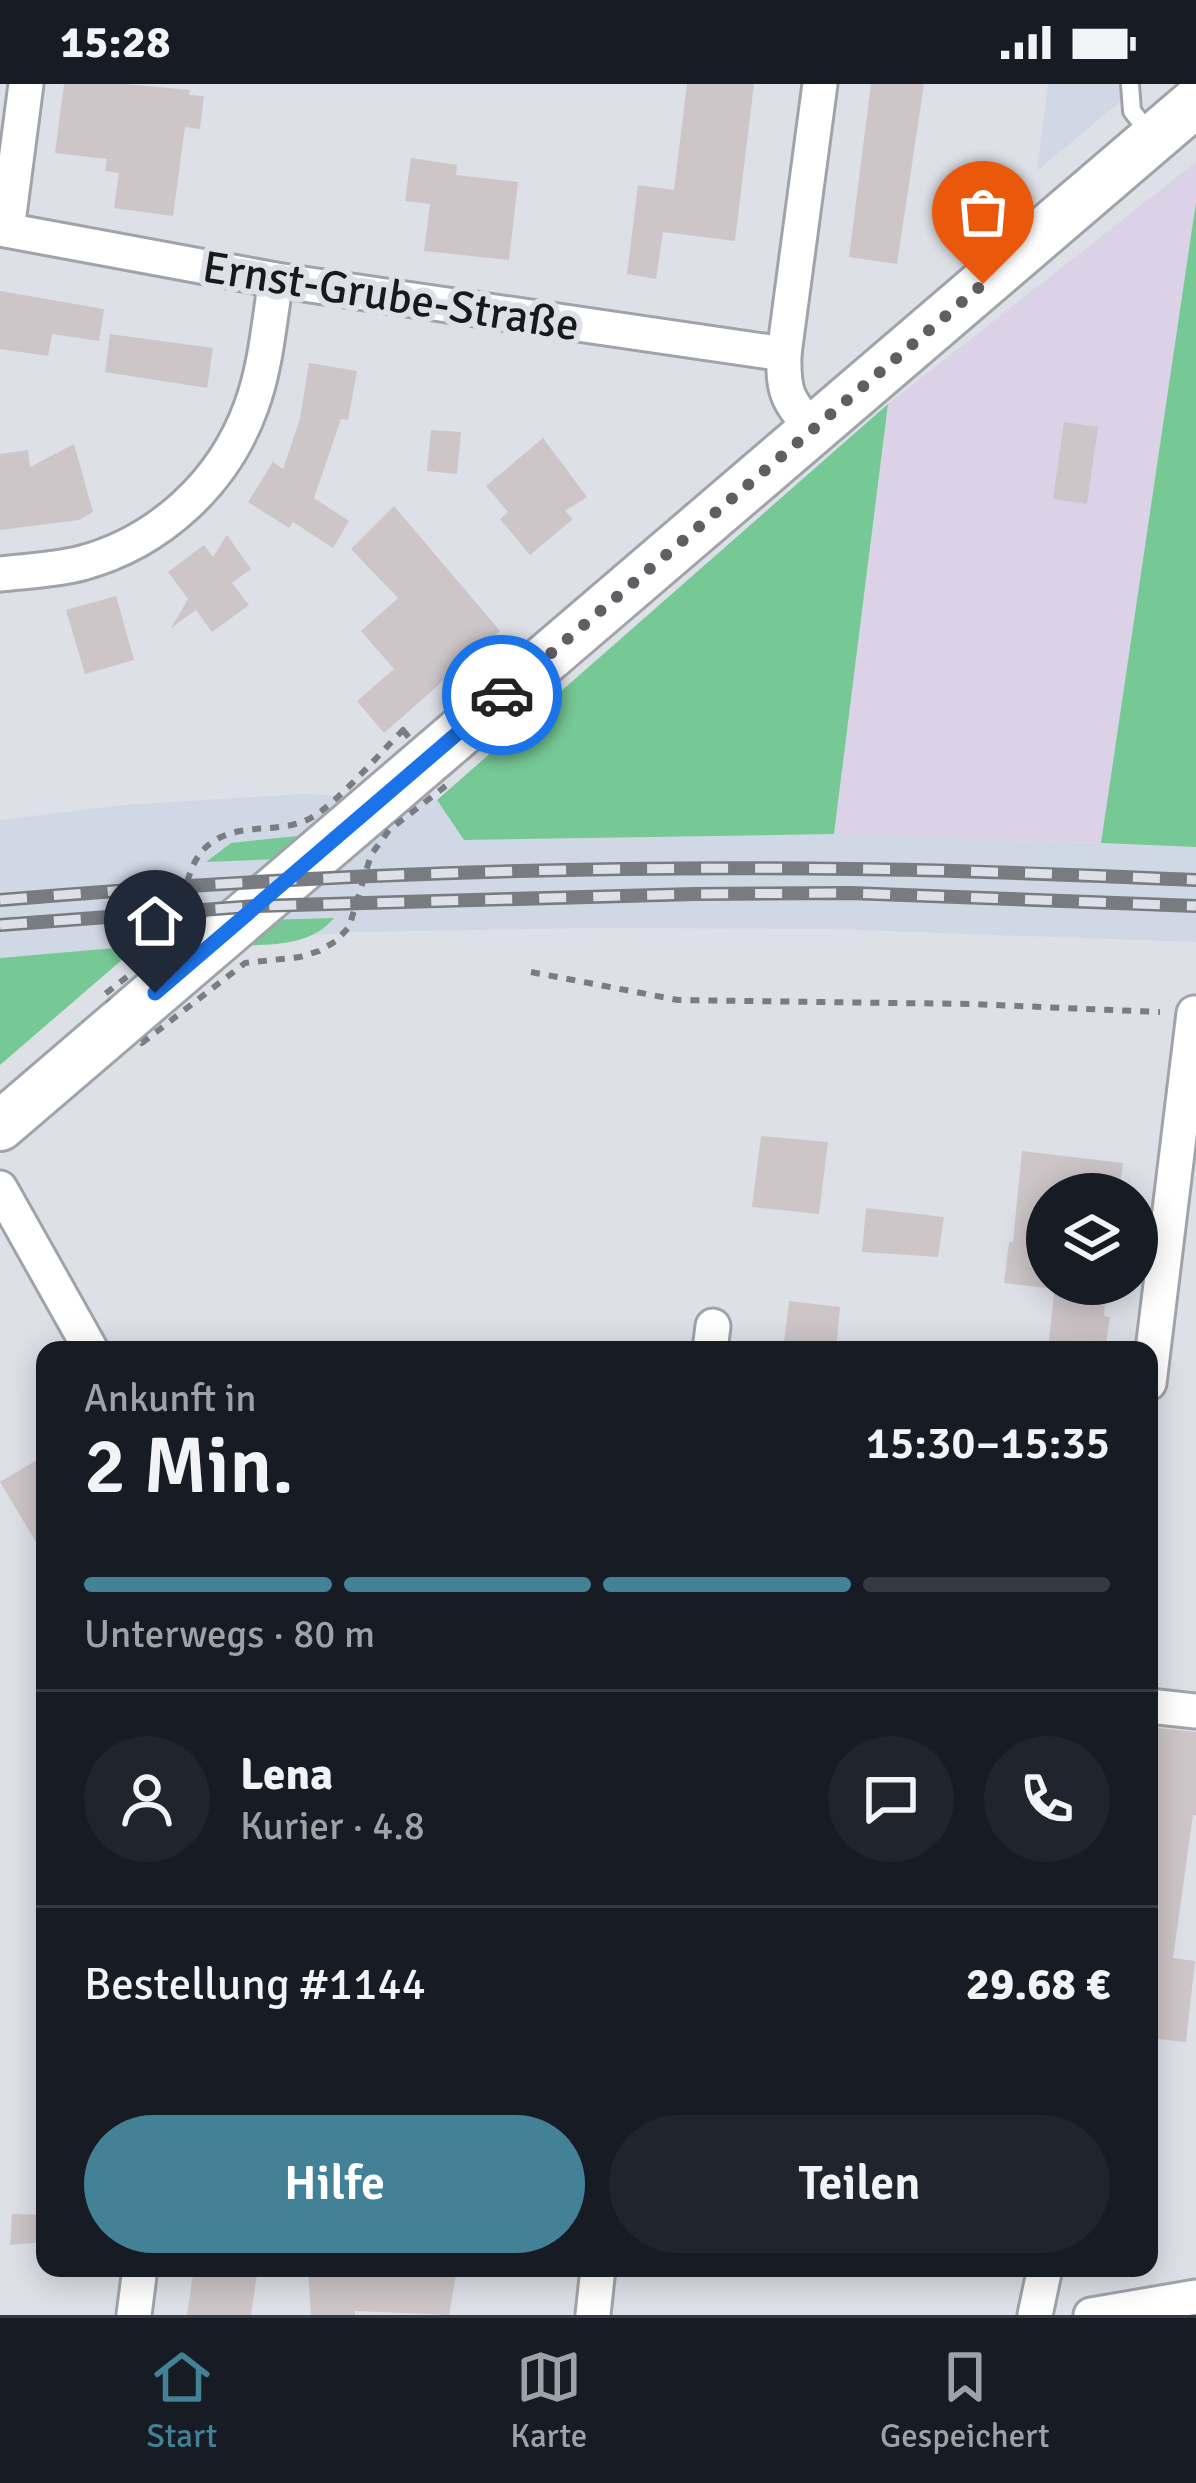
<!DOCTYPE html>
<html lang="de">
<head>
<meta charset="utf-8">
<style>
	body { margin:0; font-family:Signika,sans-serif; background:#20242c; color:#f1f3f6; height:100vh; display:flex; flex-direction:column; font-size:45px; white-space:nowrap }
	* { box-sizing:border-box; margin:0 }
	p { font-size:39px; color:#9ea1a6 }
	.icon { flex:none; width:66px; height:66px; fill:none; stroke:currentColor; stroke-width:2; stroke-linecap:round; stroke-linejoin:round }
	.map { position:relative; flex:1; overflow:hidden }
	.drawer { position:absolute; left:36px; top:1257px; width:1122px; height:936px; display:flex; flex-direction:column; background:#171b24; border-radius:24px; box-shadow:0 6px 30px #0003 }
	.drawer>* { flex:none }
	.tools { position:absolute; left:1026px; top:1089px; display:grid; gap:24px }
	.tools a { display:grid; place-items:center; width:132px; height:132px; border-radius:50%; background:#171b24; box-shadow:0 6px 30px #0003; font-size:60px }
	.pin { position:absolute; display:grid; place-items:center; width:102px; height:102px; color:#fff; margin:-123px -51px; border-radius:50% 50% 50% 0; rotate:-45deg; box-shadow:0 0 12px #0007 }
	.pin .icon { rotate:45deg }
	.courier { position:absolute; display:grid; place-items:center; width:120px; height:120px; margin:-60px; border:9px solid #1a73e8; border-radius:50%; background:#fff; color:#222; box-shadow:0 3px 15px #0007 }
	.summary em { font-style:normal; font-weight:600 }
	.summary div { display:flex; flex-direction:column-reverse }
	.summary { display:flex; align-items:center; justify-content:space-between; height:204px; padding:0 48px }
	h1 { font-size:78px; font-weight:600; line-height:90px }
	.bar { display:grid; grid-template-columns:repeat(4,1fr); gap:18px 12px; align-content:center; height:144px; padding:0 48px }
	.bar i { height:15px; border-radius:9px; background:#363941 }
	.bar .on { background:#438197 }
	.bar p { grid-column:span 4 }
	.line { display:flex; align-items:center; gap:30px; padding:0 48px; border-top:3px solid #363941 }
	.line div { flex:1 }
	.round { display:grid; place-items:center; flex:none; width:126px; height:126px; border-radius:63px; background:#20242c }
	.button { display:flex; gap:24px; margin-top:auto; padding:24px 48px }
	.button a { flex:1; height:138px; border-radius:72px; background:#438197; color:#fff; font-size:48px; font-weight:600; line-height:138px; text-align:center }
	.button a+a { background:#20242c; color:#f1f3f6 }
	.status { display:flex; justify-content:space-between; align-items:center; height:84px; padding:0 60px; background:#171b24; direction:ltr }
	.status svg { height:33px; fill:currentColor }
	.dock { display:flex; justify-content:space-around; align-items:center; height:168px; border-top:3px solid #363941; background:#171b24; font-size:33px; color:#9ea1a6 }
	.dock a { display:grid; justify-items:center; gap:6px }
	.dock .on { color:#438197 }
	.map>svg:first-child { display:block }
	.commercial { fill:#dbd2e7 }
	.built { fill:#d0d8e5 }
	.green { fill:#76c895 }
	.building { fill:#cdc5c7 }
	.lines { fill:none; stroke-linecap:round; stroke-linejoin:round }
	.service-casing { stroke:#a0a4aa; stroke-width:22 }
	.minor-casing { stroke:#a0a4aa; stroke-width:39 }
	.secondary-casing { stroke:#a0a4aa; stroke-width:54 }
	.path { stroke:#797c80; stroke-width:6; stroke-dasharray:9 9; stroke-linecap:butt }
	.service { stroke:#fff; stroke-width:16 }
	.minor { stroke:#fff; stroke-width:33 }
	.secondary { stroke:#fff; stroke-width:48 }
	.rail-casing { stroke:#787b7f; stroke-width:14 }
	.rail { stroke:#dde1e7; stroke-width:9; stroke-dasharray:27; stroke-linecap:butt }
	.done { stroke:#5d5f62; stroke-width:12; stroke-dasharray:0 21.6 }
	.route { stroke:#1a73e8; stroke-width:15 }
	.labels { text-anchor:middle; stroke-width:12; stroke-linejoin:round; paint-order:stroke }
	.street-label { font-size:45px; fill:#18191b; stroke:#dde1e7 }
</style>
</head>
<body>
<div class="status"><b>15:28</b><svg viewBox="0 0 49 12"><path d="M0 12V9h3v3zM5 12V6h3v6zM10 12V3h3v9zM15 12V0h3v12zM26 1h20v11H26zM47 4h2v5h-2z"/></svg></div>
<div class="map">
<svg width="1196" height="2231" viewBox="0 0 1196 2231">
	<rect width="100%" height="100%" fill="#dde1e7"/>
	<polygon class="commercial" points="1196,78 1196,118 1101,759 834,750 888,320"/>
	<g class="built">
		<polygon points="1048,0 1141,0 1037,87"/>
		<polygon points="303,710 437,716 465,756 834,750 1196,763 1196,858 828,845 594,844 359,848 0,874 0,736 123,721"/>
	</g>
	<g class="green">
		<polygon points="1196,118 1196,763 1101,759"/>
		<polygon points="888,320 834,750 464,756 437,716"/>
		<polygon points="307,751 278,775 206,778 231,759"/>
		<path d="M334 834C309 864 268 860 233 862L265 836Z"/>
		<polygon points="138,862 0,981 0,874"/>
	</g>
	<g class="building">
		<polygon points="64,0 126,0 190,6 189,11 204,12 200,45 185,43 173,132 114,124 119,89 105,87 107,75 55,69"/>
		<polygon points="687,0 754,0 735,157 663,148 656,195 627,190 638,101 674,106"/>
		<polygon points="871,0 924,0 897,180 849,173"/>
		<polygon points="411,74 457,81 456,91 518,98 509,176 424,167 430,120 405,117"/>
		<polygon points="0,207 104,225 99,257 52,250 48,272 0,265"/>
		<polygon points="110,250 213,264 207,304 105,288"/>
		<polygon points="309,279 357,287 348,336 341,335 314,414 349,437 333,464 293,438 289,444 248,418 273,378 283,385 300,335"/>
		<polygon points="1064,338 1098,343 1087,420 1053,415"/>
		<polygon points="431,346 461,348 457,390 427,387"/>
		<polygon points="543,354 587,413 565,427 573,435 530,471 500,435 508,428 486,402"/>
		<polygon points="74,360 93,428 79,436 0,446 0,370 28,366 30,383"/>
		<polygon points="394,422 500,547 384,649 357,617 394,585 361,547 398,514 351,465"/>
		<polygon points="227,451 251,485 232,499 249,521 212,548 196,526 171,544 188,515 168,488 204,461 213,473"/>
		<polygon points="116,512 134,576 85,590 66,526"/>
		<polygon points="761,1052 828,1058 819,1130 752,1123"/>
		<polygon points="1022,1067 1123,1079 1119,1110 1047,1110 1047,1204 1004,1199 1009,1158 1013,1158"/>
		<polygon points="866,1124 944,1133 938,1173 862,1168"/>
		<polygon points="1055,1200 1106,1200 1104,1232 1110,1233 1105,1266 1048,1266"/>
		<polygon points="789,1217 840,1223 836,1265 784,1259"/>
		<polygon points="45,1371 45,1473 0,1398"/>
		<polygon points="1158,1644 1196,1648 1196,1731 1193,1731 1173,1874 1195,1877 1186,1958 1149,1954 1149,1702"/>
		<polygon points="12,2130 45,2131 45,2158 10,2161"/>
		<polygon points="194,2184 258,2184 251,2231 187,2231"/>
		<polygon points="334,2184 417,2184 456,2191 449,2231 355,2227 355,2231 311,2231 308,2186"/>
	</g>
	<g class="lines">
		<defs>
			<polyline id="service" points="1130,0 1132,27 1149,49"/>
			<g id="minor">
				<polyline points="0,145 276,196 784,270"/>
				<polyline points="7,146 26,0"/>
				<path d="M812 345C787 315 783 309 784 270L820 0"/>
				<path d="M0 490C27 487 55 486 82 479 160 458 224 398 251 323 266 283 269 238 276 196"/>
				<polyline points="0,1104 91,1266"/>
				<polyline points="710,1266 713,1242"/>
				<polyline points="1149,1299 1194,929"/>
				<polyline points="1149,1622 1196,1627"/>
				<polyline points="134,2231 140,2184"/>
				<polyline points="593,2231 598,2184"/>
				<polyline points="1035,2231 1045,2184"/>
				<polyline points="1091,2231 1196,2213"/>
			</g>
			<polyline id="secondary" points="0,1042 1196,18"/>
		</defs>
		<use href="#service" class="service-casing"/>
		<use href="#minor" class="minor-casing"/>
		<use href="#secondary" class="secondary-casing"/>
		<g class="path">
			<path d="M403 646 447 701 389 746 371 771 349 843 336 857 319 867 300 873 245 879 142 959 104 911C124 894 160 871 172 849 186 822 183 786 205 764 236 735 275 752 309 735 336 721 380 669 403 646Z"/>
			<polyline points="531,888 678,916 970,920 1160,928"/>
		</g>
		<use href="#service" class="service"/>
		<use href="#minor" class="minor"/>
		<use href="#secondary" class="secondary"/>
		<defs>
			<g id="rail">
				<path d="M0 816C283 792 568 781 852 785 966 786 1081 791 1196 796"/>
				<polyline points="0,841 256,822 696,810 850,809 1196,822"/>
			</g>
		</defs>
		<use href="#rail" class="rail-casing"/>
		<use href="#rail" class="rail"/>
	</g>
	<g class="lines">
		<polyline class="done" points="502,611 983,200"/>
		<polyline class="route" points="155,909 502,611"/>
	</g>
	<g class="labels">
		<g class="street-label">
			<text transform="translate(391 211) rotate(9)" y="16">Ernst-Grube-Straße</text>
		</g>
	</g>
</svg>
<div class="tools">
<a><svg class="icon" aria-label="layers" viewBox="0 0 24 24"><path d="M12 4l9 5-9 5-9-5zM3 14l9 5 9-5"/></svg></a>
</div>
<div class="pin" style="left:983px;top:200px;background:#ea580c"><svg class="icon" aria-label="bag" viewBox="0 0 24 24"><path d="M5 8h14l-1 12H6zM9 8a3 3 0 0 1 6 0"/></svg></div>
<div class="pin" style="left:155px;top:909px;background:#1f2937"><svg class="icon" aria-label="home" viewBox="0 0 24 24"><path d="M3 11l9-7 9 7M6 9v11h12V9"/></svg></div>
<div class="courier" style="left:502px;top:611px"><svg class="icon" aria-label="car" viewBox="0 0 24 24"><path d="M5 17H2v-5l4-1 3-4h7l3 4 3 1v5h-3M9 17h6M6 11h13"/><circle cx="7" cy="17" r="2"/><circle cx="17" cy="17" r="2"/></svg></div>
<section class="drawer">
<div class="summary"><div><h1>2 Min.</h1><p>Ankunft in</p></div><em>15:30–15:35</em></div>
<div class="bar"><i class="on"></i><i class="on"></i><i class="on"></i><i></i><p>Unterwegs · 80 m</p></div>
<div class="line" style="height:216px"><a class="round"><svg class="icon" aria-label="person" viewBox="0 0 24 24"><circle cx="12" cy="8" r="4"/><path d="M4 21q1-7 8-7t8 7"/></svg></a><div><b>Lena</b><p>Kurier · 4.8</p></div><a class="round"><svg class="icon" aria-label="chat" viewBox="0 0 24 24"><path d="M4 5h16v11H9l-5 4z"/></svg></a><a class="round"><svg class="icon" aria-label="phone" viewBox="0 0 24 24"><path d="M5 4h4l2 5-3 2q2 4 5 5l2-3 5 2v4C11 20 4 13 5 4z"/></svg></a></div>
<div class="line" style="height:156px"><div>Bestellung #1144</div><b>29.68 €</b></div>
<div class="button"><a>Hilfe</a><a>Teilen</a></div>
</section>
</div>
<nav class="dock">
<a class="on"><svg class="icon" aria-label="home" viewBox="0 0 24 24"><path d="M3 11l9-7 9 7M6 9v11h12V9"/></svg>Start</a>
<a><svg class="icon" aria-label="map" viewBox="0 0 24 24"><path d="M3 6l6-2 6 2 6-2v14l-6 2-6-2-6 2zM9 4v14M15 6v14"/></svg>Karte</a>
<a><svg class="icon" aria-label="saved" viewBox="0 0 24 24"><path d="M7 4h10v16l-5-4-5 4z"/></svg>Gespeichert</a>
</nav>
</body>
</html>
